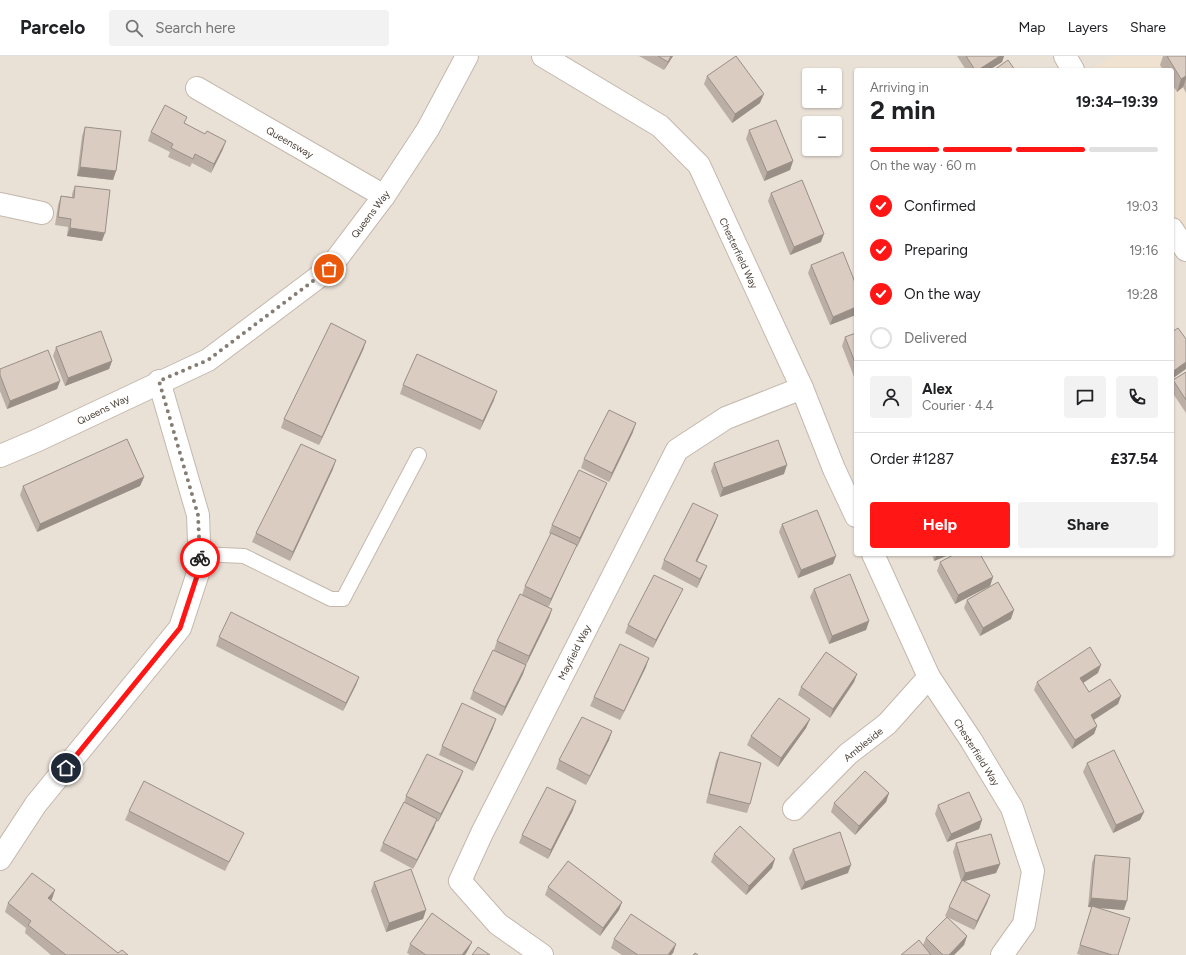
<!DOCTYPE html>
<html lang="en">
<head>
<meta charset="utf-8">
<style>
	body { margin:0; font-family:Figtree,sans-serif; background:#f2f2f2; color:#202124; height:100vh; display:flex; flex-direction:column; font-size:15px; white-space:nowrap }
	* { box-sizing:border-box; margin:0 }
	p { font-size:13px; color:#757577 }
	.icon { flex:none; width:22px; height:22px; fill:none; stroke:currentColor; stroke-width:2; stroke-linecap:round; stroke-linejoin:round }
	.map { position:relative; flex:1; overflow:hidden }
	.panel { position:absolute; left:854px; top:12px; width:320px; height:488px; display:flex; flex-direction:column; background:#fff; border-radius:4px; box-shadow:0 1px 3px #0004 }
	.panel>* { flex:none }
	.tools { position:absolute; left:802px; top:12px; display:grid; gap:8px }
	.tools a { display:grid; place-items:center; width:40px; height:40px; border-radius:4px; background:#fff; box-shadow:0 1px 3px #0004; font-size:20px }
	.pin { position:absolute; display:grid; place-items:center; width:34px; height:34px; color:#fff; margin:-17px; border:2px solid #fff; border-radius:50%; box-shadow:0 1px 4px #0007 }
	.courier { position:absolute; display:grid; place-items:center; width:40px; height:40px; margin:-20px; border:3px solid #ff1615; border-radius:50%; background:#fff; color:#222; box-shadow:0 1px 5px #0007 }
	.overview em { font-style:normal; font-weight:700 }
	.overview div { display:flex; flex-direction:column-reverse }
	.overview { display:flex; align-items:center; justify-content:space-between; height:68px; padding:0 16px }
	h1 { font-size:26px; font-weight:700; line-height:30px }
	.bar { display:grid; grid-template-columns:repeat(4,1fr); gap:6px 4px; align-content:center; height:48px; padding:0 16px }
	.bar i { height:5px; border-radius:3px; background:#e0e0e0 }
	.bar .active { background:#ff1615 }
	.bar p { grid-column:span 4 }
	.line { display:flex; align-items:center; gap:10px; padding:0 16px; border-top:1px solid #e0e0e0 }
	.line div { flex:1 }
	.round { display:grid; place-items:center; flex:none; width:42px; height:42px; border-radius:4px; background:#f2f2f2 }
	ol { padding:0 16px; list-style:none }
	li { display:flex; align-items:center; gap:12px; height:44px }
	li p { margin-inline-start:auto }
	li .icon { padding:4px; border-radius:50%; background:#ff1615; color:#fff; stroke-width:4 }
	li:last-child { color:#757577 }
	li i { width:22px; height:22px; border:2px solid #e0e0e0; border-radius:50% }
	.cta { display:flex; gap:8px; margin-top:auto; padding:8px 16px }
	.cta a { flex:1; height:46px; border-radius:4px; background:#ff1615; color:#fff; font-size:16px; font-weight:700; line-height:46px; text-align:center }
	.cta a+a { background:#f2f2f2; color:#202124 }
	header { display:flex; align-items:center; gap:24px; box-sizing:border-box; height:56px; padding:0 20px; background:#fff; border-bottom:1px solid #e0e0e0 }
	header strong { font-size:19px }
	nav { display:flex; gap:22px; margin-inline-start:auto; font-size:14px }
	.search { width:280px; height:36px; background:#f2f2f2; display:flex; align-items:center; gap:10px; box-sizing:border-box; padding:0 14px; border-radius:4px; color:#757577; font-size:15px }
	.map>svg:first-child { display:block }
	.residential { fill:#e9e0d6; fill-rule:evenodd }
	.education { fill:#efe2d1 }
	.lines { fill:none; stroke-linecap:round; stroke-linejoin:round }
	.lane-casing { stroke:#c4b8ad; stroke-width:16 }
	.street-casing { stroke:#c4b8ad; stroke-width:24 }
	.lane { stroke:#fff; stroke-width:14 }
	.street { stroke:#fff; stroke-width:22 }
	.wall { fill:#bbafa5 }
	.shaded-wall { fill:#998f86 }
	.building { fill:#daccc0; stroke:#998f86 }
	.done { stroke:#857d74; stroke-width:4; stroke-dasharray:0 7.2 }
	.route { stroke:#ff1615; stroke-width:5 }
	.labels { text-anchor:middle; stroke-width:4; stroke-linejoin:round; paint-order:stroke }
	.street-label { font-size:10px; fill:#493f36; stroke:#fff }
</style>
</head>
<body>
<header>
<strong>Parcelo</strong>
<div class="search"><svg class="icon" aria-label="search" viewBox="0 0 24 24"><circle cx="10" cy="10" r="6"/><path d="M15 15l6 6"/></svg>Search here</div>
<nav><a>Map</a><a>Layers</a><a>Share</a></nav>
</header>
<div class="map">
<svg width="1186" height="899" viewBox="0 0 1186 899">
	<rect width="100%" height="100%" fill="#f5efe8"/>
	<path class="residential" d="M0 0H1186V899H0ZM856 14H1172V498H856ZM809 19H835V45H809ZM809 67H835V93H809Z"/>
	<polygon class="education" points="1112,0 1186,0 1186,191 1172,169 1172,14 1088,14"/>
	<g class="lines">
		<defs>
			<polyline id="lane" points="200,498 244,500 331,543 343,543 419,399"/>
			<g id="street">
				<polyline points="543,0 660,70 699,109 802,332 834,413 856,460"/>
				<polyline points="1065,0 1073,14"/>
				<polyline points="197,32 384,140"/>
				<polyline points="0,148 42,157"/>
				<polyline points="1172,173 1186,194"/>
				<polyline points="0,400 38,384 208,304 329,213 384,140 428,73 467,0"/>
				<polyline points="873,498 929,621 971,684 1012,752 1033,815 1024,868 1002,899"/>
				<polyline points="794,753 848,698 887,668 929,621"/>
				<polyline points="0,803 36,748 180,572 200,511 198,459 159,325"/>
				<polyline points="542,899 498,868 460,825 482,777 677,394 726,362 802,332"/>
			</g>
		</defs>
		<use href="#lane" class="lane-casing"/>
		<use href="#street" class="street-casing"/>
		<use href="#lane" class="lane"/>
		<use href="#street" class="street"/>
	</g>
	<g class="wall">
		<polygon points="639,0 673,0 664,14"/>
		<polygon points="957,0 1004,0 1002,6 989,14 966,14"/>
		<polygon points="1163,0 1186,0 1186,37 1183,31 1177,36 1172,28 1172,14 1163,14 1160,9"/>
		<polygon points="707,20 760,47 732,67 704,28"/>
		<polygon points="185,67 223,93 211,117 192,107 190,111 168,101 170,96 148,85 151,76"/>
		<polygon points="85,71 116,115 113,124 77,120 82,80"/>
		<polygon points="749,74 793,105 790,114 764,125 746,83"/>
		<polygon points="75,130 102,185 67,180 68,171 55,169 58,149 61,140 72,141 72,138"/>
		<polygon points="771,137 821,186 790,199 768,145"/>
		<polygon points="811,209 856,229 830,269 808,217"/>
		<polygon points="856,277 856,326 842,290 845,281"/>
		<polygon points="366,285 363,294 319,389 281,372 284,363"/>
		<polygon points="56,291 112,305 109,313 65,330 53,300"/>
		<polygon points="0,313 60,325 57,333 7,353 0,335"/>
		<polygon points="1186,316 1186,357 1172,336 1172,326 1173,324"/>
		<polygon points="403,329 494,344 480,374 400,338"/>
		<polygon points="633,376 609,426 581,412 584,403"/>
		<polygon points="714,407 784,418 720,441 711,415"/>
		<polygon points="333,413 290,505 252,486 256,477"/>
		<polygon points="144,421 140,430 37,476 20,439 23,430"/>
		<polygon points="607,427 603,436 577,491 576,490 573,497 548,551 552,553 549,562 526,609 523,618 502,660 470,643 473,635 494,594 497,585 522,539 525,530 551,478 549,477 552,469"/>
		<polygon points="718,459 715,467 697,505 703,519 697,532 661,513 664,504"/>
		<polygon points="782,468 833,508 798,522 779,476"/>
		<polygon points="932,498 951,498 934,505"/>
		<polygon points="940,506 993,521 990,530 955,548 937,515"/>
		<polygon points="814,533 869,565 866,574 829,588 810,541"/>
		<polygon points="679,541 653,592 625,577 628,569"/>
		<polygon points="967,544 1011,563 980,580 964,552"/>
		<polygon points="219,581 359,621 356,629 343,655 216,590"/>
		<polygon points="646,611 620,664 590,650 594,641"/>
		<polygon points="1098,617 1083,627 1089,636 1121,640 1118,648 1094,664 1097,670 1094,678 1072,693 1034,634 1037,626"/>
		<polygon points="857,618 854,626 830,662 798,639 801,631"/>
		<polygon points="810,663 806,672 778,711 747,689 751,680"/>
		<polygon points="493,672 473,715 439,699 442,690"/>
		<polygon points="612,675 609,684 586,729 556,713 559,704"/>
		<polygon points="720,696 750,748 747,757 706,747 716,705"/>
		<polygon points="1087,707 1144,756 1140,764 1113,777 1083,716"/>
		<polygon points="460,723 438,766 436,765 434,772 413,813 380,795 383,787 404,747 406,740"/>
		<polygon points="889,737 886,746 855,779 831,756 834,747"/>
		<polygon points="938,749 982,764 979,773 947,786 935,758"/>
		<polygon points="573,754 548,803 519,787 522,779"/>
		<polygon points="129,755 240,785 225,815 125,764"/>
		<polygon points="956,787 1000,808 996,817 964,825 990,839 987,847 974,874 947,861 967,880 964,889 954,899 901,899 923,889 926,882 947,861 945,860 949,851 961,825 953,796"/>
		<polygon points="793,793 848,817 801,834 789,802"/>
		<polygon points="714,798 775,803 772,812 746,839 711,806"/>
		<polygon points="1095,799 1124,854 1097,852 1118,899 1081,899 1077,898 1092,851 1088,851 1092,807"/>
		<polygon points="374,826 426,854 423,863 386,876 371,835"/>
		<polygon points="548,831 622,846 619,854 600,880 545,839"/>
		<polygon points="52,843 50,844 118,897 128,899 51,899 25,877 26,872 5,856 8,847"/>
		<polygon points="614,883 676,888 673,897 671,899 622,899 611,892"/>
		<polygon points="472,886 468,894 465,899 410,899 407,897 410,888"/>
	</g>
	<g class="shaded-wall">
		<polygon points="671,0 673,0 664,14"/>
		<polygon points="1000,0 1004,0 1002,6 989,14 978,14"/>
		<polygon points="1186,20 1186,23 1183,31 1177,36 1181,23"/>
		<polygon points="764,38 760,47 732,67 735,58"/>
		<polygon points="226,85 223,93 211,117 214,108"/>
		<polygon points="793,105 790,114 764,125 767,116"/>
		<polygon points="80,111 116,115 113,124 77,120"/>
		<polygon points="70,172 105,177 102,185 67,180"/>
		<polygon points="824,178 821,186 790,199 794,191"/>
		<polygon points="856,251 856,259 830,269 833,261"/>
		<polygon points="366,285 363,294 319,389 322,381"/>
		<polygon points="112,305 109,313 65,330 68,322"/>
		<polygon points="1186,306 1186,313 1172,323 1172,316"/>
		<polygon points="60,325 57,333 7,353 10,345"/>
		<polygon points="497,335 494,344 480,374 483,365"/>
		<polygon points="636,367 633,376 609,426 612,417"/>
		<polygon points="336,404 333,413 290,505 293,496"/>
		<polygon points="787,409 784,418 720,441 723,432"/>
		<polygon points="144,421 140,430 37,476 40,468"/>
		<polygon points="607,427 603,436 577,491 580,482"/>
		<polygon points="718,459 715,467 693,514 696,505"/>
		<polygon points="577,489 573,497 548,552 551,543"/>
		<polygon points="937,498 951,498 934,505"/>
		<polygon points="836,500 833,508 798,522 801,514"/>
		<polygon points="707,510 703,519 697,532 700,523"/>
		<polygon points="993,521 990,530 955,548 958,539"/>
		<polygon points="683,533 679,541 653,592 656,584"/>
		<polygon points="552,553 549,562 526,609 529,600"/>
		<polygon points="1014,554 1011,563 980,580 983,572"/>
		<polygon points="869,565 866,574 829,588 832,580"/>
		<polygon points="649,602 646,611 620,664 624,655"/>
		<polygon points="526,609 523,618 502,660 505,651"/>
		<polygon points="1101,609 1098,617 1077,631 1080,622"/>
		<polygon points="857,618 854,626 830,662 833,653"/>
		<polygon points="359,621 356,629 343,655 346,647"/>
		<polygon points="1121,640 1118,648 1087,668 1091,659"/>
		<polygon points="496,663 493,672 473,715 476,707"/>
		<polygon points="810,663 806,672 778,711 781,702"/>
		<polygon points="1097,670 1094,678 1072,693 1075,684"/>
		<polygon points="612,675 609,684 586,729 590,720"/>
		<polygon points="463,715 460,723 438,766 441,758"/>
		<polygon points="889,737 886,746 855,779 859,770"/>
		<polygon points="576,745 573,754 548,803 551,794"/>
		<polygon points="1144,756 1140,764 1113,777 1116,769"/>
		<polygon points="437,763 434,772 413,813 417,804"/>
		<polygon points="982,764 979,773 947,786 951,778"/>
		<polygon points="775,803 772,812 746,839 749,830"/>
		<polygon points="1000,808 996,817 961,826 965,817"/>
		<polygon points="851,809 848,817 801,834 805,826"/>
		<polygon points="55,834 52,843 45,851 48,842"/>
		<polygon points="990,839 987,847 974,874 977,865"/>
		<polygon points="1091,842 1127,845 1124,854 1088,851"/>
		<polygon points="622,846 619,854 600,880 603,872"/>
		<polygon points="426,854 423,863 386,876 389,867"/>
		<polygon points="967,880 964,889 954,899 949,899"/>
		<polygon points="472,886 468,894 465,899 462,899"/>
		<polygon points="676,888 673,897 671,899 668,899"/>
	</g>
	<g class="building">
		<polygon points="658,0 671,0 668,6"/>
		<polygon points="736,0 764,38 735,58 707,20"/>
		<polygon points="966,0 1000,0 978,14 975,14"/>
		<polygon points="1167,0 1186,0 1186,20 1181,23"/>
		<polygon points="1008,4 1015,14 994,14"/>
		<polygon points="165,49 187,61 184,67 205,78 207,75 226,85 214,108 195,98 193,103 171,92 173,88 151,76"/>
		<polygon points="776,64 793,105 767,116 749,74"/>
		<polygon points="85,71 121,75 116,115 80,111"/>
		<polygon points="802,124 824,178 794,191 771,137"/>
		<polygon points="75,130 110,134 105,177 70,172 71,163 58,161 61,140 74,142"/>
		<polygon points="843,196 856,229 856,251 833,261 811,209"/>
		<polygon points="331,267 366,285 322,381 284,363"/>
		<polygon points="1178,272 1186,283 1186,306 1172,316 1172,276"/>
		<polygon points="101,275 112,305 68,322 56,291"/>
		<polygon points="856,277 856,309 845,281"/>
		<polygon points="48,294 60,325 10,345 0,319 0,313"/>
		<polygon points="417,298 497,335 483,365 403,329"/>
		<polygon points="1186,316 1186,344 1173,324"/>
		<polygon points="609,354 636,367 612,417 584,403"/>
		<polygon points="127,383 144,421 40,468 23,430"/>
		<polygon points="778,384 787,409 723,432 714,407"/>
		<polygon points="301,388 336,404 293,496 256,477"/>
		<polygon points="579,414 607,427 580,482 552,469"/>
		<polygon points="693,447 718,459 696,505 707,510 700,523 664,504"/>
		<polygon points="817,454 836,500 801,514 782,468"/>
		<polygon points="551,477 577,489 551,543 525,530"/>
		<polygon points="955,498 980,498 993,521 958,539 940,506"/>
		<polygon points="850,518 869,565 832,580 814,533"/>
		<polygon points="654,519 683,533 656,584 628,569"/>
		<polygon points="998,526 1014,554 983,572 967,544"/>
		<polygon points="520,538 552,553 529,600 497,585"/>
		<polygon points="231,556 359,621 346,647 219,581"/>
		<polygon points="620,588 649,602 624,655 594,641"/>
		<polygon points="1090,591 1101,609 1080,622 1089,636 1110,623 1121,640 1091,659 1097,670 1075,684 1037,626"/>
		<polygon points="493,594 526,609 505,651 473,635"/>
		<polygon points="826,596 857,618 833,653 801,631"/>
		<polygon points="779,642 810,663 781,702 751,680"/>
		<polygon points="462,647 496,663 476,707 442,690"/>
		<polygon points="582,661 612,675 590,720 559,704"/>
		<polygon points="1114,694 1144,756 1116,769 1087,707"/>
		<polygon points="720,696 761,707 750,748 709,738"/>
		<polygon points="427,698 463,715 441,758 406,740"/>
		<polygon points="865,715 889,737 859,770 834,747"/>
		<polygon points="144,725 244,777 229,806 129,755"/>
		<polygon points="547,731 576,745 551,794 522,779"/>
		<polygon points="969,736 982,764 951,778 938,749"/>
		<polygon points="404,746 437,763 417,804 383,787"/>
		<polygon points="740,770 775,803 749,830 714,798"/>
		<polygon points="840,776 851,809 805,826 793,793"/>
		<polygon points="991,778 1000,808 965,817 956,787"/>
		<polygon points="1095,799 1130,802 1127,845 1091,842"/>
		<polygon points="568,805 622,846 603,872 548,831"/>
		<polygon points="411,813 426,854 389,867 374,826"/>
		<polygon points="32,817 55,834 48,842 118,897 122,894 128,899 66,899 28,869 31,865 8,847"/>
		<polygon points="962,824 990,839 977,865 949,851"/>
		<polygon points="1092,850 1130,862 1118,899 1112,899 1080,889"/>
		<polygon points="432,857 472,886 462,899 426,899 410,888"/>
		<polygon points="631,858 676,888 668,899 638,899 614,883"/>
		<polygon points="947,861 967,880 949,899 943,899 926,882"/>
		<polygon points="919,884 931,899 901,899"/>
		<polygon points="478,891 490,899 472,899"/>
		<polygon points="695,897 698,899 693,899"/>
	</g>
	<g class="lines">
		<polyline class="done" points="200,502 198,459 159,325 208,304 329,213"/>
		<polyline class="route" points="66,712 180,572 200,511 200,502"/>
	</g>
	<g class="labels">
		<g class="street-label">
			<text transform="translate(290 86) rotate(30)" y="4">Queensway</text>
			<text transform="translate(370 158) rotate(-53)" y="4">Queens Way</text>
			<text transform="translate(739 197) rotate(65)" y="4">Chesterfield Way</text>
			<text transform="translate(103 353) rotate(-26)" y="4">Queens Way</text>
			<text transform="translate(574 596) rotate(-63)" y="4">Mayfield Way</text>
			<text transform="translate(863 688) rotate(-39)" y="4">Ambleside</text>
			<text transform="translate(977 696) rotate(58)" y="4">Chesterfield Way</text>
		</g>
	</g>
</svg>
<div class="tools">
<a>+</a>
<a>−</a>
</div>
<div class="pin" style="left:329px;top:213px;background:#ea580c"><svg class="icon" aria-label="bag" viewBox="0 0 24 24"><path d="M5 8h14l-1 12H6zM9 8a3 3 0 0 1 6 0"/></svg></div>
<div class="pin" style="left:66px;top:712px;background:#1f2937"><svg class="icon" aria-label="home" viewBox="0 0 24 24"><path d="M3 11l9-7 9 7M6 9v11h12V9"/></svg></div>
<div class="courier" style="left:200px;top:502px"><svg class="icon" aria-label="bike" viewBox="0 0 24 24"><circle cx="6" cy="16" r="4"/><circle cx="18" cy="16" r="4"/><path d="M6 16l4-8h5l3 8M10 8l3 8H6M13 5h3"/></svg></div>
<section class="panel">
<div class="overview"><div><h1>2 min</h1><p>Arriving in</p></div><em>19:34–19:39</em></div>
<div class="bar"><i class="active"></i><i class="active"></i><i class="active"></i><i></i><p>On the way · 60 m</p></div>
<ol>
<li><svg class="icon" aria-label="check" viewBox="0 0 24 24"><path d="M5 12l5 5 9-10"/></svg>Confirmed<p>19:03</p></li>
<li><svg class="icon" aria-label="check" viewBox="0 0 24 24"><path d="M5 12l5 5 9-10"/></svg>Preparing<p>19:16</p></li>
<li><svg class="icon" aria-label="check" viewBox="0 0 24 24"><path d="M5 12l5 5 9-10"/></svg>On the way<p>19:28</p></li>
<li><i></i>Delivered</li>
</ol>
<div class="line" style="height:72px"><a class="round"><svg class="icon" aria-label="person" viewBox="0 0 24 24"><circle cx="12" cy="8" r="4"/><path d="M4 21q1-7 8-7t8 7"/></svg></a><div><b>Alex</b><p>Courier · 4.4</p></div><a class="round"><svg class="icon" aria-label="chat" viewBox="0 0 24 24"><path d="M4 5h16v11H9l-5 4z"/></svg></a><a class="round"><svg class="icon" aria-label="phone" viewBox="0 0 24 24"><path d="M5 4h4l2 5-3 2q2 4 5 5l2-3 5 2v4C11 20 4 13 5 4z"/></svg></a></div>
<div class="line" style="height:52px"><div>Order #1287</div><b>£37.54</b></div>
<div class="cta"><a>Help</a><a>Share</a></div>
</section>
</div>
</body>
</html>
